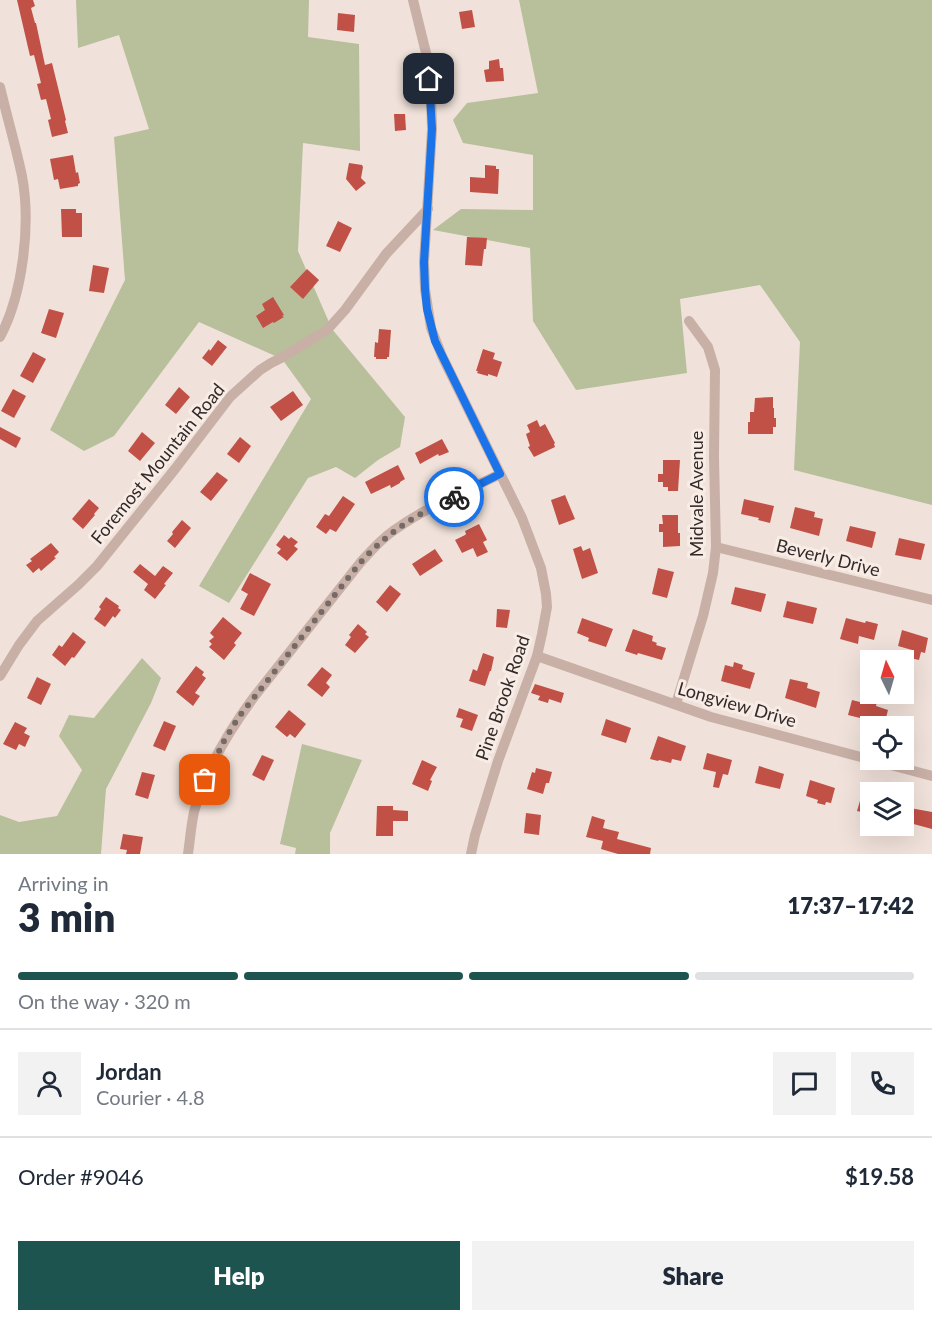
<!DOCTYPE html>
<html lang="en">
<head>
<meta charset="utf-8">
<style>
	body { margin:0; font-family:Lato,sans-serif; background:#f2f2f3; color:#1f2937; height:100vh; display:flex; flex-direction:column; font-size:22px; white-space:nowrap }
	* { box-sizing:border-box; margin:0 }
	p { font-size:20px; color:#747a83 }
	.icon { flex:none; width:33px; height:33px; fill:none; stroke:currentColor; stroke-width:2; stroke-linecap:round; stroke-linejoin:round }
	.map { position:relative; height:854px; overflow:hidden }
	.side { display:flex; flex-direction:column; background:#fff; flex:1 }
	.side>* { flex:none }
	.needle { width:39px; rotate:355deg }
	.controls { position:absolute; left:860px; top:650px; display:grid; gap:12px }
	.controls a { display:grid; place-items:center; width:54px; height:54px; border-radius:0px; background:#fff; box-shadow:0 6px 24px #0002; font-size:30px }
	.pin { position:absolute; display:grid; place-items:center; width:51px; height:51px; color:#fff; margin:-26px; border-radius:12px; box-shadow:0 3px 9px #0006 }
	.courier { position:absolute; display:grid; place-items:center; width:60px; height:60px; margin:-30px; border:4px solid #1a73e8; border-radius:50%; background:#fff; color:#222; box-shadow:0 2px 8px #0007 }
	.overview em { font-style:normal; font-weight:800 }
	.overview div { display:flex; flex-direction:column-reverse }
	.overview { display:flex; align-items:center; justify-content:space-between; height:102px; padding:0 18px }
	h1 { font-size:39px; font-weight:800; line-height:45px }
	.bar { display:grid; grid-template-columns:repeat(4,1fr); gap:9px 6px; align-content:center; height:72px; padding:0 18px }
	.bar i { height:8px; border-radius:4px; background:#e0e1e3 }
	.bar .active { background:#1e544f }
	.bar p { grid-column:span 4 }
	.line { display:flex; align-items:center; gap:15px; padding:0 18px; border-top:2px solid #e0e1e3 }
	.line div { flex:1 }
	.round { display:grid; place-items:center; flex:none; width:63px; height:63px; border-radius:0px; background:#f2f2f3 }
	.button { display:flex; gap:12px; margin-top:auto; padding:12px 18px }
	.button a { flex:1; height:69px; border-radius:0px; background:#1e544f; color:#fff; font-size:24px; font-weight:800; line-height:69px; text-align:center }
	.button a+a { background:#f2f2f3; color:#1f2937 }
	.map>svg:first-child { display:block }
	.green { fill:#b8bf9b }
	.building { fill:#c15147 }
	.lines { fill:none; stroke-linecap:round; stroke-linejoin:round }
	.minor { stroke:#c8b0a7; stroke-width:10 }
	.done { stroke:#766a66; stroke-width:6; stroke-dasharray:0 10.8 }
	.route { stroke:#1a73e8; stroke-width:8 }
	.labels { text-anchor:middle; stroke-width:6; stroke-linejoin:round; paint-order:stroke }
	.street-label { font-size:18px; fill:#342927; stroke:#f8ede6 }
</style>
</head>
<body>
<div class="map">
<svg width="932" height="854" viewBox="0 0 932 854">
	<rect width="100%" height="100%" fill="#f0e2da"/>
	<g class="green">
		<polygon points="76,0 309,0 308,37 359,44 360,151 303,143 298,251 332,329 405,417 400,447 378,460 355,478 336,467 308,478 229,603 199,586 311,399 282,359 199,322 114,436 84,451 50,430 125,280 114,137 149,129 119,35 78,48"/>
		<polygon points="519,0 932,0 932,505 794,470 800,342 760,285 680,299 687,373 576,390 533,321 530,248 433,230 461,209 533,210 533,155 463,143 453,120 467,103 538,93"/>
		<polygon points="142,658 161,678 151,703 106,789 101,854 0,854 0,815 19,822 57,816 82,770 59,736 69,715 94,718"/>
		<polygon points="302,744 362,760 330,833 330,854 295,854 296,848 280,844"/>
	</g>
	<g class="building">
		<polygon points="17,0 33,0 35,6 31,8 35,23 36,23 45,65 52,63 66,120 65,121 68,133 52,137 48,120 51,119 46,99 41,100 37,84 41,83 34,55 30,56"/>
		<polygon points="472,10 475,27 462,29 459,12"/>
		<polygon points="338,13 355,15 354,32 337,30"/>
		<polygon points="499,59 500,68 503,68 504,81 486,82 484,70 489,69 489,61"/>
		<polygon points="394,114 405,114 406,130 395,131"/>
		<polygon points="73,155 76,173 78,172 80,183 78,184 78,186 60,189 58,179 54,180 50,159"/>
		<polygon points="349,163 362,165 363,167 361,178 366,183 356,191 346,179"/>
		<polygon points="485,165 496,166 496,169 499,169 498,194 470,192 470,177 485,178"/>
		<polygon points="61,209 76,209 76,213 82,213 82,237 62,237"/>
		<polygon points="338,221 352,228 340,252 326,246"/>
		<polygon points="467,237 487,238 486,249 484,249 482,266 465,265"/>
		<polygon points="93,265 109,268 104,293 89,291"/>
		<polygon points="307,269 319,280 303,299 290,287"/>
		<polygon points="273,297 284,315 282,316 284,317 274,323 273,322 263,328 256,316 265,310 262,304"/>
		<polygon points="49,309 64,313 56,338 41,333"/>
		<polygon points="379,329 391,330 389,357 387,357 387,359 376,359 376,357 374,357 375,342 378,343"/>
		<polygon points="218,340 227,347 212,366 202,358 209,349 210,351"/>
		<polygon points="483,349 495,353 493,359 502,362 497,377 488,374 488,376 484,375 477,373 478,371 476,371"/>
		<polygon points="33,352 46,359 33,383 20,376"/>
		<polygon points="179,387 190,397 176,414 165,405"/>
		<polygon points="13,389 26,396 14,418 1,411"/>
		<polygon points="293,391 303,405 281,421 270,407"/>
		<polygon points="773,397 773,408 774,408 774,418 776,418 776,427 773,427 773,434 748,434 748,422 750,422 750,412 754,412 755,398"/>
		<polygon points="537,420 540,427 545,424 555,443 554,444 555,447 534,457 528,447 530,446 526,434 530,432 527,425"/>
		<polygon points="0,427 21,438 16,448 0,439"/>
		<polygon points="142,432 155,443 140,461 128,451"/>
		<polygon points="240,437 251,446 239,463 227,454"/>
		<polygon points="442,439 449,452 439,456 438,454 420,464 415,453"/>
		<polygon points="663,460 680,460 678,491 668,491 668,487 663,487 663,482 658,482 658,474 663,474"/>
		<polygon points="398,465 405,479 400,482 400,483 391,488 390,485 371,494 365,482"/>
		<polygon points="217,472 228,480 211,501 200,492"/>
		<polygon points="565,495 575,519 559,525 551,500"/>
		<polygon points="343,496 355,504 336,532 330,529 326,534 316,527 325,514 329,516"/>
		<polygon points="89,499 99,508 94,514 95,515 83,529 72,519"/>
		<polygon points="744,499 774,506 770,523 758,520 759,518 741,514"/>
		<polygon points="795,507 815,512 814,517 823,519 819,536 790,528"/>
		<polygon points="662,515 678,515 678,533 680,533 680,546 663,547 663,532 659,532 659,524 663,524"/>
		<polygon points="182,520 191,528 175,548 167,541 173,534 172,532"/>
		<polygon points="479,524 487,540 483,542 488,552 477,557 473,548 462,553 455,540 465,535 466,534 465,531"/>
		<polygon points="850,526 876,532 872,548 846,541"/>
		<polygon points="284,535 289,539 291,537 298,542 294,546 298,549 287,561 277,553 281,549 276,545"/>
		<polygon points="899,538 925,544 921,560 895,555"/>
		<polygon points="51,543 59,552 54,557 56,558 41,571 39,568 33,573 26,565 32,561 30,559"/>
		<polygon points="581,546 583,551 590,548 598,573 582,579 573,549"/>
		<polygon points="435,549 443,561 420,576 412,564"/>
		<polygon points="140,564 155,576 163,566 173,573 164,584 166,585 155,599 144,590 148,584 133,572"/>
		<polygon points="658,568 674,572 667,598 652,594"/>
		<polygon points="250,573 271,584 254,616 240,609 248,594 241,590"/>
		<polygon points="390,585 401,594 387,612 376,602"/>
		<polygon points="735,587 766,594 761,612 731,604"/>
		<polygon points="106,597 119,606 118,608 121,610 115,618 113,616 105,627 94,619 101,609 99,607"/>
		<polygon points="787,601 817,608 813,624 783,617"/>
		<polygon points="497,609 510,610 507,628 496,627"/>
		<polygon points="223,617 242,633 234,643 236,645 224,660 209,647 212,644 209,641 214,637 210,633"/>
		<polygon points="582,618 613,629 606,647 588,641 589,638 577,633"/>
		<polygon points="846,618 865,623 866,621 878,624 874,640 859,636 858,644 840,639"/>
		<polygon points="358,624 367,632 365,634 369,637 355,653 345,645 351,637 349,635"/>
		<polygon points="633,629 653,636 652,641 657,643 656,645 666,648 662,660 638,653 637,655 625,651"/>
		<polygon points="902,630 928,638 925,653 921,652 919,660 910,658 912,650 898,646"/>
		<polygon points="73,632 86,642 74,658 72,657 65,666 52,655 59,645 62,647"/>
		<polygon points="483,653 494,657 491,671 490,671 485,686 469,681 473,669 477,671"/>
		<polygon points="734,662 743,665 742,669 755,673 750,689 721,681 725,665 733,667"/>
		<polygon points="196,666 204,672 202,675 206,678 195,693 200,696 193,706 176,692"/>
		<polygon points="322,667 332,675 326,683 330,687 322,697 307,685"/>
		<polygon points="37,677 51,684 41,705 27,698"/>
		<polygon points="790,679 808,683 807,688 820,692 816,708 785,698"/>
		<polygon points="535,684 564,693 561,703 549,699 548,703 538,700 540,696 531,693"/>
		<polygon points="866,698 877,701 876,706 888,710 884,726 871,724 872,721 848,715 852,700 864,703"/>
		<polygon points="459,708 478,715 472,731 460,727 463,719 456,717"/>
		<polygon points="289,710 306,724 295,738 290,734 287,737 275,727"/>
		<polygon points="606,719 631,728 626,743 601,735"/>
		<polygon points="164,721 176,726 165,751 153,746"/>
		<polygon points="15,722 27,728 24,733 30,736 25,747 19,744 16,750 3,744"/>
		<polygon points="658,736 686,746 681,761 672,759 671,763 659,760 658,761 650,759"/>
		<polygon points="707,753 732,760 728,775 723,774 719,788 713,787 716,772 703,769"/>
		<polygon points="262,755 274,760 264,781 252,775"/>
		<polygon points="422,760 437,767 430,780 432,781 428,791 412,784"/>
		<polygon points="759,766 784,774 780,789 755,783"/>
		<polygon points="536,768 552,772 549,783 546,783 543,794 527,789 532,772 535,773"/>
		<polygon points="142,772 155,775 148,799 135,795"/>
		<polygon points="810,780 835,788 831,803 826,802 825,805 817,803 818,800 806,796"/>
		<polygon points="862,794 870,796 870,814 857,811"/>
		<polygon points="377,806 393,806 393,810 408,811 408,821 393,821 393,836 376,836"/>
		<polygon points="910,808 932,812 932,829 906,822"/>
		<polygon points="526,813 541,815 539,835 524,833"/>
		<polygon points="592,816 605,820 603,828 619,832 617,839 651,848 650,854 618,854 601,849 603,841 586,837"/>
		<polygon points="123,834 143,837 140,854 126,854 127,850 120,849"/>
	</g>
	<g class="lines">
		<g class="minor">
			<polyline points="413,0 427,57 431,95 432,129 424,262 425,289 431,328 442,356 522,518 541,568 546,594 547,607 542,634 537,656 498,761 475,835 471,854"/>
			<path d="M0 87C7 117 16 147 22 176 31 224 23 294 0 337"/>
			<polyline points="716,547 932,600"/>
			<polyline points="537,656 711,717 932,776"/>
			<polyline points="0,676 19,645 37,621 78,585 97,566 175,469 230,397 260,370 271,363 281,358 327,330 345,310 386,254 428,209"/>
			<polyline points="676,704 703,616 713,573 716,547 714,457 715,370 708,347 689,321"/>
			<path d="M188 854C190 840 191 826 194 812 205 770 228 732 254 697L360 563C370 552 380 540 393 531 426 507 464 492 500 474"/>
		</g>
	</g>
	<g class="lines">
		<path class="done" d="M205 780 224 741 238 718 360 563C388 532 415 515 454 497"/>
		<polyline class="route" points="429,79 432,129 424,262 425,289 427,309 435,341 500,474 454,497"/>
	</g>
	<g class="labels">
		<g class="street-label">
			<text transform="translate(158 464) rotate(-51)" y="6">Foremost Mountain Road</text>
			<text transform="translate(697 494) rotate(-90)" y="6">Midvale Avenue</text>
			<text transform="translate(828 558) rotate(14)" y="6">Beverly Drive</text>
			<text transform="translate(503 698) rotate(-71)" y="6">Pine Brook Road</text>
			<text transform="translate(737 705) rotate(16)" y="6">Longview Drive</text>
		</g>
	</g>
</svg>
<div class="controls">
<a><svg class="needle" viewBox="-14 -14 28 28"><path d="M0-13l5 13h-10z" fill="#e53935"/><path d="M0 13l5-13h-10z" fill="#747a83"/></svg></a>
<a><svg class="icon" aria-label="locate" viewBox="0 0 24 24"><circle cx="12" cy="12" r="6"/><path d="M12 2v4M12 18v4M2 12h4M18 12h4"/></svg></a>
<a><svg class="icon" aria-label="layers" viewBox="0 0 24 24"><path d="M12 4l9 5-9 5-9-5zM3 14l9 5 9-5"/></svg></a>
</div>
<div class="pin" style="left:205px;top:780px;background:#ea580c"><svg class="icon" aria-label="bag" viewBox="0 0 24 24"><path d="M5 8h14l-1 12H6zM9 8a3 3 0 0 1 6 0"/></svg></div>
<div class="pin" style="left:429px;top:79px;background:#1f2937"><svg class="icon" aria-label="home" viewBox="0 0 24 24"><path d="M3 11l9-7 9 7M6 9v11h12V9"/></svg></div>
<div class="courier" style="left:454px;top:497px"><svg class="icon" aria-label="bike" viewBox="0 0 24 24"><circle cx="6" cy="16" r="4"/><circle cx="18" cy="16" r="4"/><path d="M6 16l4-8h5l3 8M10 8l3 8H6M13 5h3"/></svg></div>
</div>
<section class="side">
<div class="overview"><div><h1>3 min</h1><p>Arriving in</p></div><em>17:37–17:42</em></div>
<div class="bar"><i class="active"></i><i class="active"></i><i class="active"></i><i></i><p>On the way · 320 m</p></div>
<div class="line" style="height:108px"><a class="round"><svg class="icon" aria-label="person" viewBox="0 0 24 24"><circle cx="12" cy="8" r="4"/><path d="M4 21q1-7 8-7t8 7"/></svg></a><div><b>Jordan</b><p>Courier · 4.8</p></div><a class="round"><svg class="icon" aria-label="chat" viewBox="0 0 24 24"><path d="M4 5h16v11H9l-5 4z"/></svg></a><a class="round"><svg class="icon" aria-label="phone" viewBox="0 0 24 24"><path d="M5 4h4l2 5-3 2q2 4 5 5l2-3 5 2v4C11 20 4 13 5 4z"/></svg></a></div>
<div class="line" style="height:78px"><div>Order #9046</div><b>$19.58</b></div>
<div class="button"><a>Help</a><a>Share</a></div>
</section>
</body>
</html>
